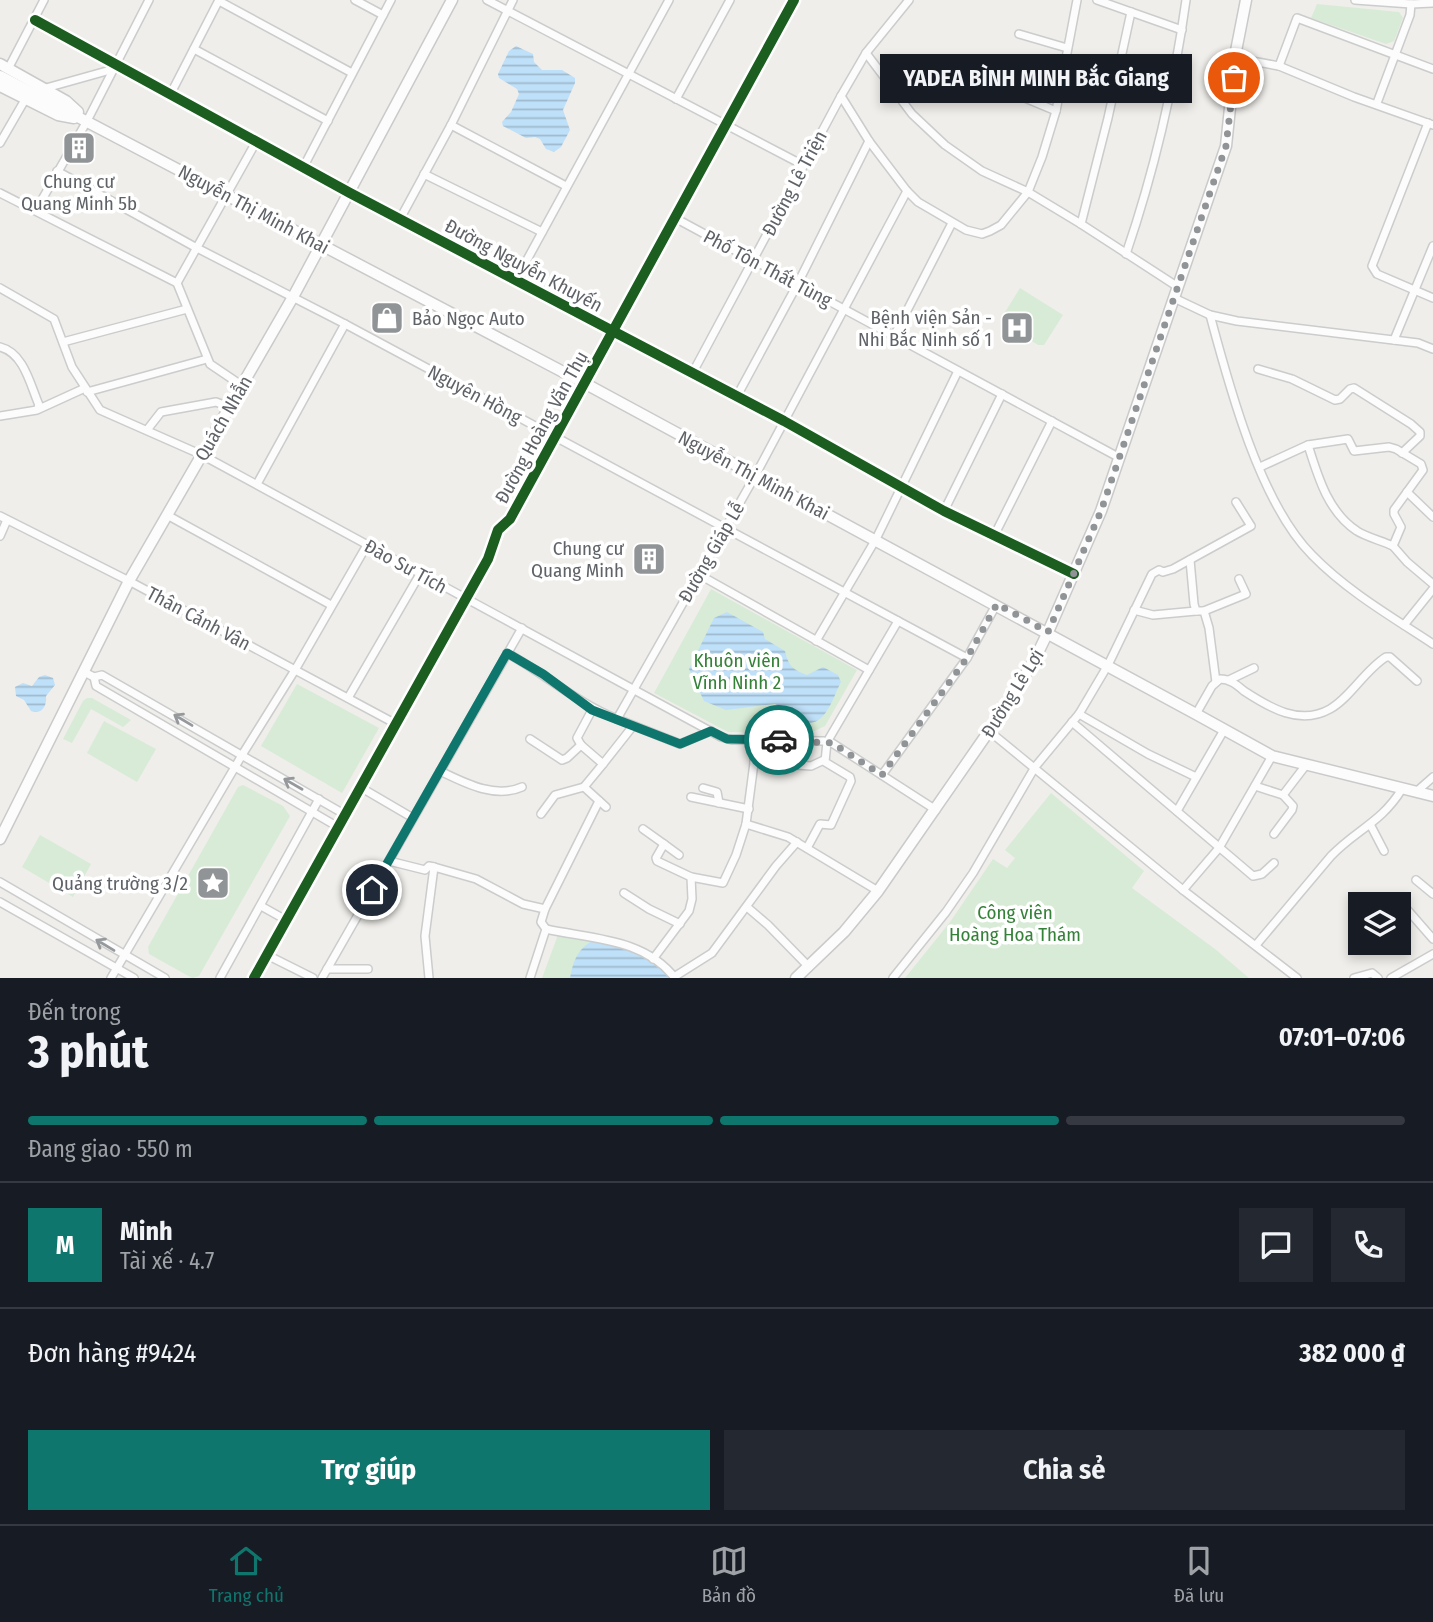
<!DOCTYPE html>
<html lang="vi">
<head>
<meta charset="utf-8">
<style>
	body { margin:0; font-family:"Fira Sans Condensed",sans-serif; background:#242831; color:#f1f3f6; height:100vh; display:flex; flex-direction:column; font-size:26px; white-space:nowrap }
	* { box-sizing:border-box; margin:0 }
	p { font-size:23px; color:#9ea1a6 }
	.icon { flex:none; width:38px; height:38px; fill:none; stroke:currentColor; stroke-width:2; stroke-linecap:round; stroke-linejoin:round }
	.map { position:relative; height:978px; overflow:hidden }
	.panel { display:flex; flex-direction:column; background:#171b24; flex:1 }
	.panel>* { flex:none }
	.controls { position:absolute; left:1348px; top:892px; display:grid; gap:14px }
	.controls a { display:grid; place-items:center; width:63px; height:63px; border-radius:0px; background:#171b24; box-shadow:0 4px 10px #0003; font-size:35px }
	.pin { position:absolute; display:grid; place-items:center; width:60px; height:60px; color:#fff; margin:-30px; border:4px solid #fff; border-radius:50%; box-shadow:0 2px 7px #0007 }
	.courier { position:absolute; display:grid; place-items:center; width:70px; height:70px; margin:-35px; border:5px solid #0f766e; border-radius:50%; background:#fff; color:#222; box-shadow:0 2px 9px #0007 }
	.bubble { position:absolute; height:49px; border-radius:0px; background:#171b24; box-shadow:0 4px 10px #0003; font-size:23px; font-weight:700; line-height:49px; text-align:center }
	.head em { font-style:normal; font-weight:700 }
	.head div { display:flex; flex-direction:column-reverse }
	.head { display:flex; align-items:center; justify-content:space-between; height:119px; padding:0 28px }
	h1 { font-size:46px; font-weight:700; line-height:52px }
	.bar { display:grid; grid-template-columns:repeat(4,1fr); gap:10px 7px; align-content:center; height:84px; padding:0 28px }
	.bar i { height:9px; border-radius:5px; background:#363941 }
	.bar .selected { background:#0f766e }
	.bar p { grid-column:span 4 }
	.line { display:flex; align-items:center; gap:18px; padding:0 28px; border-top:2px solid #363941 }
	.line div { flex:1 }
	.round { display:grid; place-items:center; flex:none; width:74px; height:74px; border-radius:0px; background:#242831 }
	.action { display:flex; gap:14px; margin-top:auto; padding:14px 28px }
	.action a { flex:1; height:80px; border-radius:0px; background:#0f766e; color:#fff; font-size:28px; font-weight:700; line-height:80px; text-align:center }
	.action a+a { background:#242831; color:#f1f3f6 }
	.dock { display:flex; justify-content:space-around; align-items:center; height:98px; border-top:2px solid #363941; background:#171b24; font-size:19px; color:#9ea1a6 }
	.dock a { display:grid; justify-items:center; gap:4px }
	.dock .selected { color:#0f766e }
	.map>svg:first-child { display:block }
	.green { fill:#d8ebd6 }
	.water { fill:url(#water-rules) }
	.lines { fill:none; stroke-linecap:round; stroke-linejoin:round }
	.street-casing { stroke:#cbcccc; stroke-width:10 }
	.secondary-casing { stroke:#cacacb; stroke-width:13 }
	.street { stroke:#fdfcfc; stroke-width:7 }
	.secondary { stroke:#fdfcfc; stroke-width:10 }
	.cycleway-casing { stroke:#fff; stroke-width:15 }
	.cycleway { stroke:#1b5e20; stroke-width:10 }
	.oneway { stroke:#96999c }
	.done { stroke:#919496; stroke-width:7; stroke-dasharray:0 12.6 }
	.route { stroke:#0f766e; stroke-width:9 }
	.labels { text-anchor:middle; stroke-width:7; stroke-linejoin:round; paint-order:stroke }
	.poi-label { font-size:19px; fill:#5f6368; stroke:#fff; text-anchor:end }
	.street-label { font-size:19px; fill:#5f6368; stroke:#fff }
	.park-label { font-size:19px; fill:#348238; stroke:#fff }
</style>
</head>
<body>
<div class="map">
<svg width="1433" height="978" viewBox="0 0 1433 978">
	<defs>
		<pattern id="water-rules" width="6" height="5" patternUnits="userSpaceOnUse" patternTransform="scale(1.75)"><rect width="6" height="5" fill="#bfe0f9"/><path d="M0 2.5h6" fill="none" stroke="#9eb9cd"/></pattern>
	</defs>
	<rect width="100%" height="100%" fill="#efeeea"/>
	<g class="green">
		<polygon points="1317,4 1399,12 1403,18 1394,41 1386,44 1311,18"/>
		<polygon points="1020,288 1063,315 1044,345 1038,345 1003,322 1002,317"/>
		<polygon points="711,589 857,670 825,726 810,733 728,732 654,693"/>
		<polygon points="297,684 379,728 342,793 261,746"/>
		<polygon points="87,698 92,698 131,720 123,727 91,709 72,743 63,739 83,701"/>
		<polygon points="104,721 156,749 137,782 87,753"/>
		<polygon points="243,785 283,806 290,816 199,976 192,978 149,954 148,947 238,787"/>
		<polygon points="1051,793 1144,871 1132,888 1215,949 1249,978 905,978 950,922 993,859 1007,868 1015,858 1005,850"/>
		<polygon points="40,835 91,864 73,897 22,867"/>
		<polygon points="558,935 581,940 601,939 664,969 673,978 542,978"/>
	</g>
	<g class="water">
		<polygon points="516,46 533,54 534,62 542,70 562,70 575,78 575,83 563,110 570,130 561,147 554,152 546,149 540,139 535,137 526,138 503,126 502,122 511,112 519,94 517,89 499,78 498,74 509,51"/>
		<path d="M727 612 763 632 765 639 785 651C788 665 793 670 807 675L823 667 838 675 841 682C834 695 827 722 810 723L775 704 726 710 704 701 689 669 714 618Z"/>
		<path d="M45 675 53 678 55 685 46 696C47 706 42 715 31 711L24 700 16 696 15 687 23 683 32 686 39 677Z"/>
		<path d="M594 940C622 942 652 956 670 978H570C573 961 578 948 594 940Z"/>
	</g>
	<g class="lines">
		<defs>
			<g id="street">
				<polyline points="355,0 383,15"/>
				<polyline points="487,0 803,165"/>
				<polyline points="1097,0 1182,30"/>
				<polyline points="1355,0 1411,4 1433,3"/>
				<polyline points="219,1 352,73"/>
				<polyline points="35,20 350,193 784,421 944,511 1074,574"/>
				<polyline points="1019,34 1067,48"/>
				<polyline points="194,49 328,121"/>
				<polyline points="866,53 912,114 945,145 982,171 1028,192 1081,224 1178,287"/>
				<polyline points="1236,58 1279,66 1354,97 1433,125"/>
				<polyline points="1279,66 1297,18 1433,69"/>
				<polyline points="8,69 44,0"/>
				<polyline points="958,73 982,80 1056,111"/>
				<polyline points="46,88 114,69"/>
				<polyline points="170,95 219,0"/>
				<polyline points="841,96 869,141 907,191 918,202 966,230 982,234 990,231 1001,225 1028,192 1042,157 1056,111 1077,0"/>
				<polyline points="676,99 730,0"/>
				<polyline points="1377,103 1410,15 1411,4"/>
				<polyline points="1428,123 1372,266 1377,274 1433,298"/>
				<polyline points="451,125 566,186"/>
				<polyline points="0,143 26,98"/>
				<polyline points="304,166 391,0"/>
				<polyline points="57,171 195,247 345,324 967,658"/>
				<polyline points="424,174 542,232"/>
				<polyline points="0,193 177,283 210,364 241,385"/>
				<polyline points="36,210 87,121 149,0"/>
				<polyline points="675,218 1120,458"/>
				<polyline points="400,219 451,125 513,0"/>
				<polyline points="1081,224 1108,118 1131,12"/>
				<path d="M1126 254C1154 172 1174 86 1186 0"/>
				<polyline points="516,280 669,0"/>
				<polyline points="177,283 256,142"/>
				<polyline points="0,288 54,319 72,367 100,410 202,455 721,737 732,740 823,741 832,743 936,810"/>
				<polyline points="1174,298 1210,315 1237,321 1418,343 1433,349"/>
				<path d="M1210 315C1229 386 1260 503 1312 555 1347 591 1392 617 1433 644"/>
				<polyline points="894,336 952,223"/>
				<polyline points="1394,340 1433,246"/>
				<polyline points="63,342 187,309"/>
				<path d="M0 347C24 353 30 384 39 405L37 410 0 416"/>
				<polyline points="1258,369 1292,379 1335,400 1340,399 1350,389 1354,388 1411,424 1420,432 1420,436 1402,453"/>
				<polyline points="692,374 841,96 866,53 909,0"/>
				<polyline points="87,392 207,359"/>
				<polyline points="737,396 797,285 869,141"/>
				<polyline points="39,409 85,388"/>
				<polyline points="147,430 161,412 216,402 229,407"/>
				<path d="M1308 445C1318 477 1328 512 1357 531 1364 536 1382 541 1393 546"/>
				<polyline points="1260,467 1308,445 1348,439 1354,451 1389,447 1396,449 1421,464 1423,470 1394,510 1394,514 1401,527 1393,546 1407,562 1433,584"/>
				<polyline points="257,484 345,324"/>
				<polyline points="1407,492 1433,517"/>
				<polyline points="944,511 1002,394"/>
				<polyline points="167,515 331,605"/>
				<polyline points="0,516 129,581 396,724"/>
				<polyline points="995,534 1052,421"/>
				<polyline points="0,536 7,520"/>
				<polyline points="1190,560 1194,604 1196,611 1204,611 1209,628 1216,682"/>
				<polyline points="698,574 869,670"/>
				<polyline points="1134,610 1153,615 1196,611"/>
				<polyline points="1204,611 1246,594 1239,579"/>
				<polyline points="1404,625 1433,589"/>
				<polyline points="816,641 876,539 958,371"/>
				<path d="M507 653C545 674 577 703 617 719"/>
				<polyline points="84,672 94,677 102,675 344,814"/>
				<polyline points="94,677 96,686 338,827"/>
				<polyline points="1229,680 1254,668"/>
				<polyline points="348,698 420,574"/>
				<polyline points="592,710 577,738 581,745 603,764 633,726"/>
				<polyline points="1079,714 1148,754 1196,777"/>
				<path d="M1196 714 1212 686 1220 679C1230 679 1237 685 1244 691 1270 708 1300 726 1330 709 1350 698 1365 670 1386 657H1390L1417 681"/>
				<polyline points="1072,722 1253,876 1262,874 1274,863"/>
				<polyline points="711,731 680,744 617,719 755,476 907,191"/>
				<polyline points="989,731 1183,890 1297,978"/>
				<polyline points="530,739 562,760 567,758 581,745"/>
				<polyline points="754,762 811,766 824,760"/>
				<polyline points="603,764 584,787 606,807"/>
				<path d="M440 771C465 783 495 799 522 787"/>
				<polyline points="882,775 967,658 996,605"/>
				<polyline points="1255,786 1283,795 1293,806 1292,810 1274,834"/>
				<polyline points="360,787 413,818"/>
				<polyline points="703,788 717,792 719,803"/>
				<polyline points="1416,792 1433,777"/>
				<polyline points="1283,795 1306,765"/>
				<polyline points="691,797 749,809"/>
				<polyline points="1177,811 1224,730"/>
				<polyline points="541,814 555,795 584,787"/>
				<polyline points="746,824 757,740"/>
				<polyline points="1371,826 1384,851"/>
				<polyline points="643,829 664,844 656,858 657,861 691,877"/>
				<polyline points="664,844 679,855"/>
				<polyline points="807,848 820,824 831,825 851,781 850,777 825,762 827,742 898,621"/>
				<polyline points="389,861 425,870 429,866 434,867"/>
				<polyline points="1416,880 1433,894"/>
				<polyline points="0,882 165,978"/>
				<polyline points="1183,890 1219,848 1272,756"/>
				<polyline points="624,893 649,909 680,924"/>
				<polyline points="1398,899 1433,939"/>
				<polyline points="0,902 134,978"/>
				<polyline points="261,906 286,920"/>
				<polyline points="747,907 768,925 809,967"/>
				<path d="M546 929C591 939 644 938 675 978"/>
				<path d="M1256 945 1331 856C1357 829 1381 823 1402 789"/>
				<polyline points="267,955 313,978"/>
				<polyline points="653,959 689,911 692,899 691,877 723,883 736,855 746,824 788,837 878,891"/>
				<polyline points="327,969 368,969"/>
				<polyline points="674,977 712,953 776,866 797,842"/>
				<polyline points="111,978 242,755 295,670 367,545"/>
				<polyline points="220,978 319,799"/>
				<polyline points="322,978 522,628"/>
				<polyline points="429,978 425,936 434,867 476,879 523,904 545,909"/>
				<polyline points="530,978 546,929 541,922 545,909 599,801"/>
				<polyline points="893,978 946,912 973,873 1035,767 1079,714 1108,665 1152,574 1159,570 1163,572 1173,569 1251,526 1236,502"/>
				<polyline points="1354,978 1372,973 1378,978"/>
				<polyline points="1391,978 1433,954"/>
			</g>
			<g id="secondary">
				<polyline points="0,64 66,101 78,112"/>
				<polyline points="0,76 586,384 1196,714 1272,756 1433,796"/>
				<polyline points="0,86 58,115 74,118"/>
				<polyline points="0,839 129,581 293,297 452,0"/>
				<polyline points="254,978 488,559 498,530 510,519 794,0"/>
				<polyline points="796,978 844,932 878,891 989,731 1034,661 1048,632 1101,511 1226,146 1236,51 1246,0"/>
			</g>
		</defs>
		<use href="#street" class="street-casing"/>
		<use href="#secondary" class="secondary-casing"/>
		<use href="#street" class="street"/>
		<use href="#secondary" class="secondary"/>
		<defs>
			<g id="cycleway">
				<polyline points="35,20 350,193 784,421 944,511 1074,574"/>
				<polyline points="254,978 488,559 498,530 510,519 794,0"/>
			</g>
		</defs>
		<use href="#cycleway" class="cycleway-casing"/>
		<use href="#cycleway" class="cycleway"/>
	</g>
	<defs><path id="oneway-shaft" d="M-6 0H5M1.5-3L5.5 0L1.5 3" fill="none" stroke-width="1.6" stroke-linecap="round" stroke-linejoin="round" transform="scale(1.75)"/></defs>
	<g class="oneway">
		<use href="#oneway-shaft" transform="translate(183 720) rotate(-149)"/>
		<use href="#oneway-shaft" transform="translate(293 784) rotate(-150)"/>
		<use href="#oneway-shaft" transform="translate(105 945) rotate(-149)"/>
	</g>
	<g class="lines">
		<polyline class="done" points="779,740 832,743 882,775 967,658 997,604 1048,632 1101,511 1226,146 1234,78"/>
		<polyline class="route" points="372,890 507,653 543,674 592,710 680,744 711,731 727,739 779,740"/>
	</g>
	<defs>
		<symbol id="building-square" viewBox="-11 -11 22 22"><rect x="-9" y="-9" width="18" height="18" rx="4" fill="#919496" stroke="#fff"/><path d="M-4-6H4V6H1V3H-1V6H-4ZM-2.5-4.3h1.7v1.8h-1.7ZM.8-4.3h1.7v1.8H.8ZM-2.5-1h1.7V.8h-1.7ZM.8-1h1.7V.8H.8Z" fill="#fff"/></symbol>
		<symbol id="shop-square" viewBox="-11 -11 22 22"><rect x="-9" y="-9" width="18" height="18" rx="4" fill="#919496" stroke="#fff"/><path d="M-5-2.5h2.3a2.7 3.5 0 0 1 5.4 0H5L5.5 6h-11ZM-1.5-2.5h3a1.5 2.3 0 0 0-3 0Z" fill="#fff"/></symbol>
		<symbol id="hospital-square" viewBox="-11 -11 22 22"><rect x="-9" y="-9" width="18" height="18" rx="4" fill="#919496" stroke="#fff"/><path d="M-5-5h3v3.5h4V-5h3V5h-3V1.5h-4V5h-3Z" fill="#fff"/></symbol>
		<symbol id="sight-square" viewBox="-11 -11 22 22"><rect x="-9" y="-9" width="18" height="18" rx="4" fill="#919496" stroke="#fff"/><path d="M0-6L1.8-2.2L6-1.7L2.9 1.2L3.7 5.4L0 3.3L-3.7 5.4L-2.9 1.2L-6-1.7L-1.8-2.2Z" fill="#fff"/></symbol>
	</defs>
	<g fill-rule="evenodd">
		<use href="#building-square" x="60" y="129" width="38" height="38"/>
		<use href="#shop-square" x="368" y="299" width="38" height="38"/>
		<use href="#hospital-square" x="998" y="309" width="38" height="38"/>
		<use href="#building-square" x="630" y="540" width="38" height="38"/>
		<use href="#sight-square" x="194" y="864" width="38" height="38"/>
	</g>
	<g class="labels">
		<g class="poi-label">
			<text x="79" y="188" text-anchor="middle">Chung cư<tspan x="79" dy="22">Quang Minh 5b</tspan></text>
			<text x="992" y="324">Bệnh viện Sản -<tspan x="992" dy="22">Nhi Bắc Ninh số 1</tspan></text>
			<text x="412" y="325" text-anchor="start">Bảo Ngọc Auto</text>
			<text x="624" y="555">Chung cư<tspan x="624" dy="22">Quang Minh</tspan></text>
			<text x="188" y="890">Quảng trường 3/2</text>
		</g>
		<g class="street-label">
			<text transform="translate(794 183) rotate(-62)" y="7">Đường Lê Triện</text>
			<text transform="translate(254 209) rotate(28)" y="7">Nguyễn Thị Minh Khai</text>
			<text transform="translate(524 265) rotate(28)" y="7">Đường Nguyễn Khuyến</text>
			<text transform="translate(768 268) rotate(28)" y="7">Phố Tôn Thất Tùng</text>
			<text transform="translate(475 394) rotate(28)" y="7">Nguyên Hồng</text>
			<text transform="translate(223 418) rotate(-60)" y="7">Quách Nhẫn</text>
			<text transform="translate(541 427) rotate(-61)" y="7">Đường Hoàng Văn Thụ</text>
			<text transform="translate(754 475) rotate(28)" y="7">Nguyễn Thị Minh Khai</text>
			<text transform="translate(711 552) rotate(-60)" y="7">Đường Giáp Lễ</text>
			<text transform="translate(406 566) rotate(29)" y="7">Đào Sư Tích</text>
			<text transform="translate(199 618) rotate(28)" y="7">Thân Cảnh Vân</text>
			<text transform="translate(1012 693) rotate(-58)" y="7">Đường Lê Lợi</text>
		</g>
		<g class="park-label">
			<text x="737" y="667">Khuôn viên<tspan x="737" dy="22">Vĩnh Ninh 2</tspan></text>
			<text x="1015" y="919">Công viên<tspan x="1015" dy="22">Hoàng Hoa Thám</tspan></text>
		</g>
	</g>
</svg>
<div class="controls">
<a><svg class="icon" aria-label="layers" viewBox="0 0 24 24"><path d="M12 4l9 5-9 5-9-5zM3 14l9 5 9-5"/></svg></a>
</div>
<div class="pin" style="left:1234px;top:78px;background:#ea580c"><svg class="icon" aria-label="bag" viewBox="0 0 24 24"><path d="M5 8h14l-1 12H6zM9 8a3 3 0 0 1 6 0"/></svg></div>
<div class="pin" style="left:372px;top:890px;background:#1f2937"><svg class="icon" aria-label="home" viewBox="0 0 24 24"><path d="M3 11l9-7 9 7M6 9v11h12V9"/></svg></div>
<div class="courier" style="left:779px;top:740px"><svg class="icon" aria-label="car" viewBox="0 0 24 24"><path d="M5 17H2v-5l4-1 3-4h7l3 4 3 1v5h-3M9 17h6M6 11h13"/><circle cx="7" cy="17" r="2"/><circle cx="17" cy="17" r="2"/></svg></div>
<div class="bubble" style="left:880px;top:54px;width:312px">YADEA BÌNH MINH Bắc Giang</div>
</div>
<section class="panel">
<div class="head"><div><h1>3 phút</h1><p>Đến trong</p></div><em>07:01–07:06</em></div>
<div class="bar"><i class="selected"></i><i class="selected"></i><i class="selected"></i><i></i><p>Đang giao · 550 m</p></div>
<div class="line" style="height:126px"><b class="round" style="background:#0f766e;color:#fff">M</b><div><b>Minh</b><p>Tài xế · 4.7</p></div><a class="round"><svg class="icon" aria-label="chat" viewBox="0 0 24 24"><path d="M4 5h16v11H9l-5 4z"/></svg></a><a class="round"><svg class="icon" aria-label="phone" viewBox="0 0 24 24"><path d="M5 4h4l2 5-3 2q2 4 5 5l2-3 5 2v4C11 20 4 13 5 4z"/></svg></a></div>
<div class="line" style="height:91px"><div>Đơn hàng #9424</div><b>382 000 ₫</b></div>
<div class="action"><a>Trợ giúp</a><a>Chia sẻ</a></div>
</section>
<nav class="dock">
<a class="selected"><svg class="icon" aria-label="home" viewBox="0 0 24 24"><path d="M3 11l9-7 9 7M6 9v11h12V9"/></svg>Trang chủ</a>
<a><svg class="icon" aria-label="map" viewBox="0 0 24 24"><path d="M3 6l6-2 6 2 6-2v14l-6 2-6-2-6 2zM9 4v14M15 6v14"/></svg>Bản đồ</a>
<a><svg class="icon" aria-label="saved" viewBox="0 0 24 24"><path d="M7 4h10v16l-5-4-5 4z"/></svg>Đã lưu</a>
</nav>
</body>
</html>
